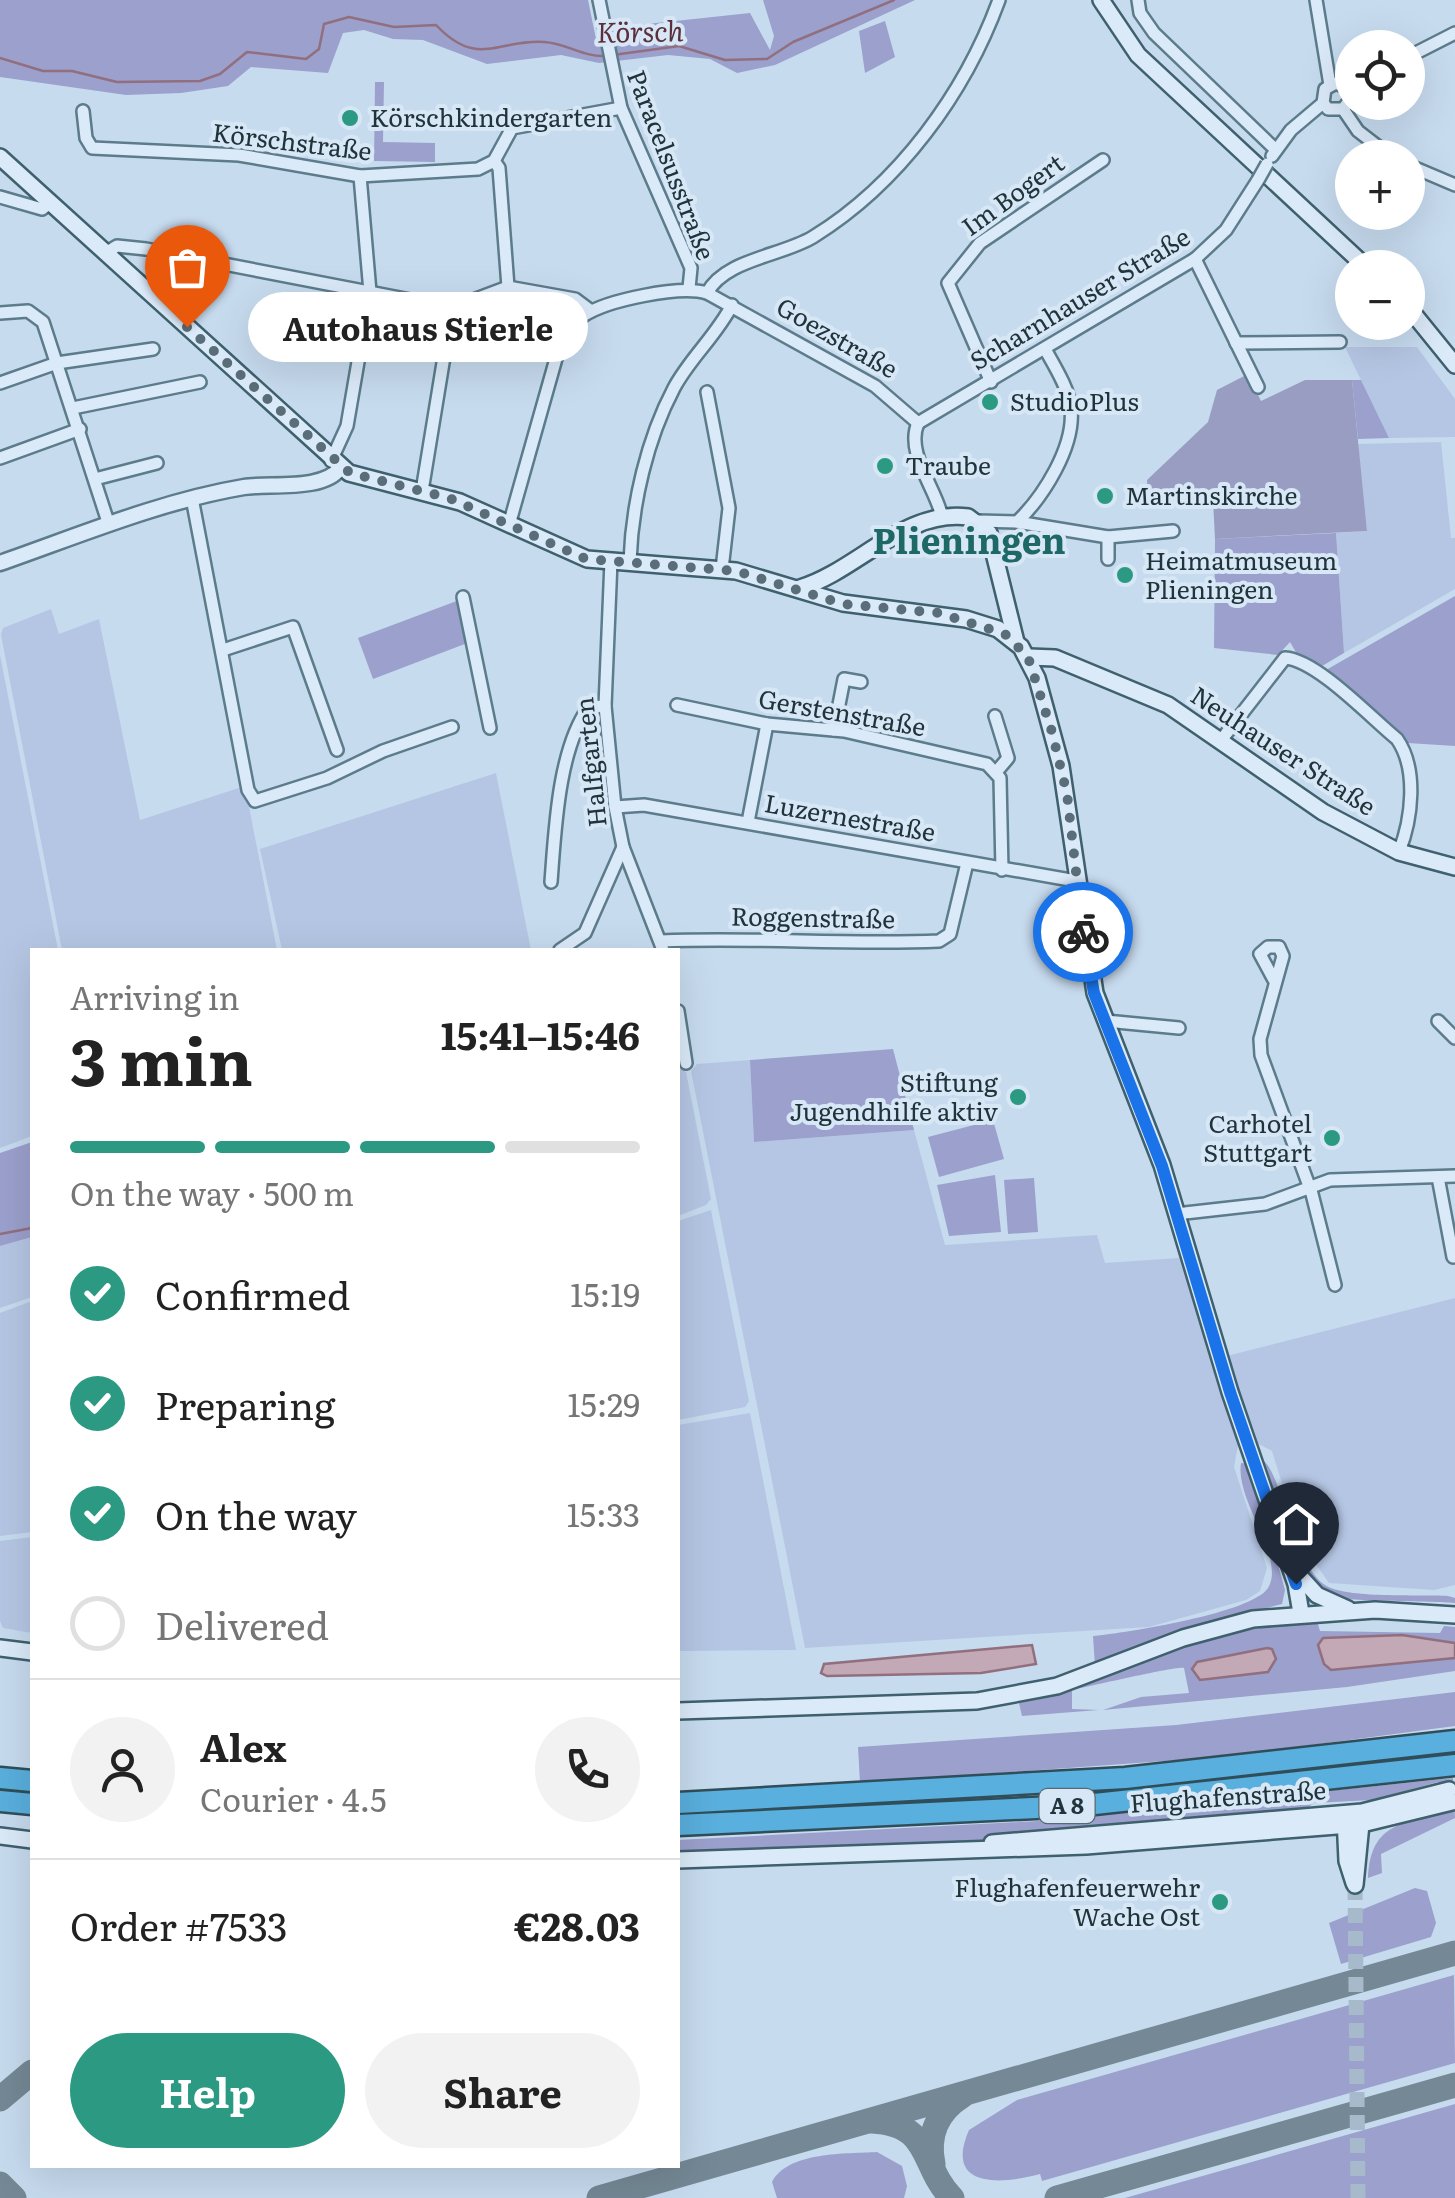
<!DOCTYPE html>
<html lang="en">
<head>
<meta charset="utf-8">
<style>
	body { margin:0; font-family:Literata,serif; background:#f2f2f2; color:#222; height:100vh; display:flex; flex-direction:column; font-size:38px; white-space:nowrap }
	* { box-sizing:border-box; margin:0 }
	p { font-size:32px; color:#767676 }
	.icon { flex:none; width:55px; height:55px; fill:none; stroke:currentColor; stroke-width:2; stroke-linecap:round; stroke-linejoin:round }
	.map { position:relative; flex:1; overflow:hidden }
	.drawer { position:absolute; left:30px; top:948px; width:650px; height:1220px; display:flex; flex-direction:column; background:#fff; border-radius:0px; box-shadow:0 10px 40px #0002 }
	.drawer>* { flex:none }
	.tools { position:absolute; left:1335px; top:30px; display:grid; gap:20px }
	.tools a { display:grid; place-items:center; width:90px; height:90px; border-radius:50%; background:#fff; box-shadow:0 10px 40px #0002; font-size:50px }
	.pin { position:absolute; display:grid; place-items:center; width:85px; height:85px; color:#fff; margin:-102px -42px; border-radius:50% 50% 50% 0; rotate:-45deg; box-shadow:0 0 10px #0007 }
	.pin .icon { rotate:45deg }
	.courier { position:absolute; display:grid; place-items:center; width:100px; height:100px; margin:-50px; border:8px solid #1a73e8; border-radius:50%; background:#fff; color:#222; box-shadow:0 2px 12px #0007 }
	.bubble { position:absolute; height:70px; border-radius:35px; background:#fff; box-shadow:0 10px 40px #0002; font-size:32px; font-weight:700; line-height:70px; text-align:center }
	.overview em { font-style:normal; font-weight:700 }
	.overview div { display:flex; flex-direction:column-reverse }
	.overview { display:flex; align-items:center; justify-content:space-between; height:170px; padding:0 40px }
	h1 { font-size:65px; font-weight:700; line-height:75px }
	.bar { display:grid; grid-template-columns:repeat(4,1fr); gap:15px 10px; align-content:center; height:120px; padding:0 40px }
	.bar i { height:12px; border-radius:8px; background:#e0e0e0 }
	.bar .active { background:#2c9a82 }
	.bar p { grid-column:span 4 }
	.line { display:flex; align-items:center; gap:25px; padding:0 40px; border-top:2px solid #e0e0e0 }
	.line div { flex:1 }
	.round { display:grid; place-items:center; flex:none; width:105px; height:105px; border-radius:52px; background:#f2f2f2 }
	ol { padding:0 40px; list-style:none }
	li { display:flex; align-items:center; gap:30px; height:110px }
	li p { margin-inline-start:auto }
	li .icon { padding:10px; border-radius:50%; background:#2c9a82; color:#fff; stroke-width:4 }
	li:last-child { color:#767676 }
	li i { width:55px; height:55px; border:5px solid #e0e0e0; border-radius:50% }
	.cta { display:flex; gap:20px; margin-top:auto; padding:20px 40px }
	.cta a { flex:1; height:115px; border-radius:60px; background:#2c9a82; color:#fff; font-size:40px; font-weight:700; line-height:115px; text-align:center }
	.cta a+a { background:#f2f2f2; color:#222 }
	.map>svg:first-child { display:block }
	.farmland { fill:#b5c6e4 }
	.green { fill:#9ba0cd }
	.cemetery { fill:#9a9dc2 }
	.water { fill:#c3a8b6; stroke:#916f7f; stroke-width:2.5 }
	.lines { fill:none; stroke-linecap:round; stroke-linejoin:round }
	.stream { stroke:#916f7f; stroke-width:2.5 }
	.taxiway { stroke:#748895; stroke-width:25 }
	.secondary-tunnel { stroke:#a6bacb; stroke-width:15; stroke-dasharray:15 8; stroke-linecap:butt }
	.minor-casing { stroke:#5c7c8b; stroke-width:16 }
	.tertiary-casing { stroke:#5c7c8b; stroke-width:19 }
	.secondary-casing { stroke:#3f606d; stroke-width:20 }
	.motorway-casing { stroke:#304e59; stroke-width:25 }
	.minor { stroke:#dbeaf9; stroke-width:11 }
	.tertiary { stroke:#dbeaf9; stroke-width:14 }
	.secondary { stroke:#dbeaf9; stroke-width:15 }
	.motorway { stroke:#59afdd; stroke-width:20 }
	.minor-bridge-casing { stroke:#5c7c8b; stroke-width:16; stroke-linecap:butt }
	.minor-bridge { stroke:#dbeaf9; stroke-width:11 }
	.done { stroke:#5a6e7a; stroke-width:10; stroke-dasharray:0 18 }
	.route { stroke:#1a73e8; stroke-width:12 }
	.poi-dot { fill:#2c9a82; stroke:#d7e7f6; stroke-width:4 }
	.labels { text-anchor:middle; stroke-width:8; stroke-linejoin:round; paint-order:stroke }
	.shield { fill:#d7e7f6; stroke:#576a73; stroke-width:2.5 }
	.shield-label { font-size:22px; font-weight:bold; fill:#20343b }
	.poi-label { font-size:25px; fill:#20343b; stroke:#d7e7f6; text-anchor:start }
	.street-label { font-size:25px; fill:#20343b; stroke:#d7e7f6 }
	.water-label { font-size:28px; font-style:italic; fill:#5b2f3b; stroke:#d7e7f6 }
	.district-label { font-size:35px; font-weight:bold; fill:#1f6868; stroke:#d7e7f6 }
</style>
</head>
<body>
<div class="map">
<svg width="1455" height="2198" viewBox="0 0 1455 2198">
	<rect width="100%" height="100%" fill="#c7dbef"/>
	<g class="farmland">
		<polygon points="1345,347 1417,347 1455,399 1455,437 1389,438"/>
		<polygon points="1441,442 1451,538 1455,538 1455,589 1344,653 1336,533 1367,531 1358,444"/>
		<polygon points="51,609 59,634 99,619 140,820 245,786 277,950 62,950 1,635 3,628"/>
		<polygon points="0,655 58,950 32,950 32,1136 0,1148"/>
		<polygon points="496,773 531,950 282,950 260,849"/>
		<polygon points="750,1060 754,1142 914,1130 945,1245 1097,1235 1105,1263 1179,1258 1239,1440 1234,1467 1267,1568 1260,1591 1246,1600 1149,1627 805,1648 691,1071 697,1064"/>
		<polygon points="678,1068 686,1072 711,1199 706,1205 678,1216"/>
		<polygon points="711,1210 749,1401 745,1407 678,1420 678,1221"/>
		<polygon points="32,1237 32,1297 0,1308 0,1246"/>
		<polygon points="1455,1298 1455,1585 1434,1590 1329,1583 1300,1542 1272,1451 1253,1441 1223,1357"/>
		<polygon points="32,1301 32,1532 0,1536 0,1313"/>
		<polygon points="750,1413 796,1650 678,1651 678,1425"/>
		<polygon points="32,1537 32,1633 3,1628 0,1621 0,1541"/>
	</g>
	<g class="green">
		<polygon points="0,0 588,0 596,39 611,44 619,27 750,13 770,50 774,36 763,0 915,0 775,65 737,73 710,59 668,55 599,63 561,55 487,64 423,40 393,39 364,30 343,33 328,73 251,67 228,86 181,93 126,95 0,77"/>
		<polygon points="885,21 895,57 865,73 859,31"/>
		<polygon points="375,82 384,82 383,142 435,143 435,162 374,161"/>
		<polygon points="1352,380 1361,380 1389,438 1358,439"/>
		<polygon points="1336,533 1344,653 1317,669 1297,654 1290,642 1278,655 1214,648 1215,539"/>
		<polygon points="1455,596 1455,746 1408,743 1326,670"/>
		<polygon points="462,599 470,642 373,679 358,638"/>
		<polygon points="893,1049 914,1130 754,1142 750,1060"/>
		<polygon points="993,1120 1004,1159 939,1177 928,1137"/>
		<polygon points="32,1142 32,1237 0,1246 0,1153"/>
		<polygon points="995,1175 1001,1232 949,1236 937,1185"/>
		<polygon points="1034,1178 1038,1232 1008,1234 1004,1180"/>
		<path d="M1260 1459C1281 1464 1292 1564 1325 1585 1346 1599 1419 1594 1448 1596L1455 1598V1603C1435 1601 1339 1601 1330 1597 1291 1579 1273 1497 1260 1459Z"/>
		<path d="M1241 1463 1249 1464 1253 1475 1285 1590 1282 1604 1193 1626 1095 1666 1093 1636C1126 1633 1252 1613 1268 1588 1276 1575 1270 1557 1265 1543 1257 1520 1237 1487 1241 1463Z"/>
		<path d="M1317 1621 1320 1631 1440 1633 1444 1626 1455 1627V1671L1347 1687 1103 1710 1141 1697 1189 1693 1184 1668C1176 1666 1088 1687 1072 1690V1709L1099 1710 1022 1716 1018 1699C1117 1667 1213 1628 1317 1621Z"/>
		<polygon points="1455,1692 1455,1726 1220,1757 860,1783 858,1747 1176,1725"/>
		<path d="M1453 1778 1455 1818 1381 1854 1382 1873 1368 1878C1371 1819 1405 1826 1451 1809L1447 1786 1438 1782 1372 1800 1314 1803 1306 1809 950 1843 678 1854V1840L1038 1821Z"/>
		<polygon points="1415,1888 1427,1891 1436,1923 1431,1937 1341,1964 1329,1923"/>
		<path d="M1454 1975 1455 2063 1042 2181 1040 2174C1003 2184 943 2190 969 2130L1017 2100Z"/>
		<polygon points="1455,2104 1455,2198 1125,2198"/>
		<path d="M877 2152 902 2166 907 2186 904 2198H777L772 2182C788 2151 847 2154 877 2152Z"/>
	</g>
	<polygon class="cemetery" points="1248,374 1261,401 1305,380 1352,380 1367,531 1215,539 1213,500 1148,502 1147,480 1208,422 1217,390"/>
	<g class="water">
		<polygon points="1402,1635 1455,1643 1455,1658 1331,1670 1324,1664 1318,1645 1323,1638"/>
		<polygon points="1032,1645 1036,1664 981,1673 827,1676 821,1673 824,1664"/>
		<polygon points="1267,1648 1272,1649 1276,1659 1268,1672 1200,1680 1192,1669 1197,1662"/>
	</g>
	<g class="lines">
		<g class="stream">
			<polyline points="613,55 679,46 725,60 767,59 793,42 894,0"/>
			<path d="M0 58 43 71H72L117 82 200 81 220 74 247 52 306 59 319 49 324 24 349 17 394 27 436 25C478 69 497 39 544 42 566 43 583 57 605 56"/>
			<polyline points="0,1234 32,1228"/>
		</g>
		<g class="taxiway">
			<polyline points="0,2099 32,2072"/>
			<path d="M872 2121C933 2124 920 2166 952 2198"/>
			<path d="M933 2164C927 2135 938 2111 962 2096"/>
			<polyline points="0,2184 14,2198"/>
			<polyline points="599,2198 1455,1953"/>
			<polyline points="1057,2198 1455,2085"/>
		</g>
		<polyline class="secondary-tunnel" points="1355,1885 1358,2198"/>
		<defs>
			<g id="minor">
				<polyline points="599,0 621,108 691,268 689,288"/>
				<polyline points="1138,0 1140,13 1154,33 1276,150"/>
				<polyline points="1316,0 1330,85"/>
				<polyline points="1408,57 1455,33"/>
				<polyline points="1323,103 1328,109 1343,109 1350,100 1347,88"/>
				<polyline points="1343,109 1358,131 1393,158"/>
				<polyline points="83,111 86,138 92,148 239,155 360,176 478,169 494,161 512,128 621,108"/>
				<polyline points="1272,156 1291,130 1323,103 1325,89 1336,83 1347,88 1352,85"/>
				<polyline points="494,161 499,168 508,287"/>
				<polyline points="1408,165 1455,185"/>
				<polyline points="0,197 42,209 50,203"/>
				<polyline points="107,252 117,246 146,249 452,308 508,287 575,299 591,311"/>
				<polyline points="1195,259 1258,387"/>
				<path d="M707 293C725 259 782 256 813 237 899 184 965 93 999 0"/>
				<polyline points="0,313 28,311 43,322 109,525"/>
				<polyline points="1236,343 1340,342"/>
				<polyline points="991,382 948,283 980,243 1103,160"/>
				<polyline points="0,383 57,363 153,349"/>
				<polyline points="707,392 729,508 722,569"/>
				<polyline points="73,408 200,382"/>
				<polyline points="918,423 1195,259 1226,230 1258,180"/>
				<path d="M918 423C905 453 936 488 942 517"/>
				<polyline points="0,458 80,429"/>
				<polyline points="331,461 347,426 370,292 360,176"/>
				<polyline points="95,479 157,463"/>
				<polyline points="422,491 452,308"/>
				<polyline points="192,498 248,790 255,801 327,778 383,751 452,727"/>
				<polyline points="978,521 1017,522 1108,537 1108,559"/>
				<path d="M1017 522C1043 497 1075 447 1071 409 1070 391 1054 365 1045 349"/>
				<path d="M509 525 559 348C566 336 572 324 583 316 607 300 680 285 707 293L875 386 918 423"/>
				<polyline points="1108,537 1173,531"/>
				<polyline points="611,561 605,706 615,807 623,847 663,950"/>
				<path d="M630 561C632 504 647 439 674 388 690 358 716 336 732 305"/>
				<polyline points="463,597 490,728"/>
				<polyline points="223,650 293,627 337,750"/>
				<polyline points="677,705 767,724 844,731 987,764 1000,778 1002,870"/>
				<polyline points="995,716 1008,758 997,771"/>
				<polyline points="834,730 844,679 861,682"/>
				<path d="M1222 739 1285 658C1317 660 1371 718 1397 739 1418 769 1412 819 1399 852"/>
				<polyline points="615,807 644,805 1076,881"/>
				<polyline points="748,822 767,724"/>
				<path d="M551 882C555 831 558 749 589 707L605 706"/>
				<path d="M661 941C754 937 846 945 939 941L950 934 967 863"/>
				<polyline points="560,950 585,933 623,847"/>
				<polyline points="1274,980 1260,954 1268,947 1279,947 1283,956 1260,1039 1261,1055 1312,1194 1335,1285"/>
				<polyline points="678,1011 686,1063"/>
				<polyline points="1106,1021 1179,1028"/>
				<polyline points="1438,1021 1455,1038"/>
				<polyline points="1438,1177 1453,1257"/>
				<polyline points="1176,1214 1265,1204 1330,1180 1455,1176"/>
			</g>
			<path id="tertiary" d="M0 563C80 535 161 501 244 487 270 483 324 491 340 468"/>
			<g id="secondary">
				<polyline points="1101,0 1138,55 1367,268"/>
				<polyline points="0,157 349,473 460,502 587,559 736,571 843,603 966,619 998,629 1021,647 1037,678 1061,766 1095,993 1162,1165 1230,1392 1296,1584 1301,1613"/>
				<polyline points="1408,307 1455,365"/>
				<path d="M800 588C857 571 904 509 968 517L989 533 1016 642"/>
				<polyline points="1029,657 1055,658 1168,705 1323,812 1399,852 1455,867"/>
				<polyline points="1295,1571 1317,1595 1348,1609"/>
				<polyline points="0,1648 32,1652"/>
				<polyline points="678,1711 977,1701 1057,1686 1183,1638 1253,1619 1375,1610 1455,1615"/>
				<polyline points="1345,1817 1347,1861 1354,1883"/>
				<polyline points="0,1836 32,1840"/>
				<polyline points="992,1843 1362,1812 1449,1790"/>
				<polyline points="678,1860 1086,1846 1362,1824 1452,1802"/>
				<polyline points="1355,1885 1362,1814"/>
			</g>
			<g id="motorway">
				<polyline points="0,1778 32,1781"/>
				<polyline points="0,1801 32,1804"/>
				<polyline points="678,1803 1125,1778 1455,1741"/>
				<polyline points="678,1825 1076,1806 1455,1765"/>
			</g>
		</defs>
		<use href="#minor" class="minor-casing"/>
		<use href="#tertiary" class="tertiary-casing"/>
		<use href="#secondary" class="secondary-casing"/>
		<use href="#motorway" class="motorway-casing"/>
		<use href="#minor" class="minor"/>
		<use href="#tertiary" class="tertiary"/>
		<use href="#secondary" class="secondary"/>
		<use href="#motorway" class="motorway"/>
		<defs>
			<polyline id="minor-bridge" points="1258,180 1267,164"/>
		</defs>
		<use href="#minor-bridge" class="minor-bridge-casing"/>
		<use href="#minor-bridge" class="minor-bridge"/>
	</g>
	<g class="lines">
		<polyline class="done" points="187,327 350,473 449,498 586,559 736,571 843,604 939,613 1005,634 1028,657 1052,732 1067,794 1083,932"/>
		<polyline class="route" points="1083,932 1094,993 1162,1166 1230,1392 1296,1584"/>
	</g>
	<g class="poi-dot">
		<circle cx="350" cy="118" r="10"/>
		<circle cx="990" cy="402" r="10"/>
		<circle cx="885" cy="466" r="10"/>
		<circle cx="1105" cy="496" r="10"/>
		<circle cx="1125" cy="575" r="10"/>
		<circle cx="1018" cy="1097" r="10"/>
		<circle cx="1332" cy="1138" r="10"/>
		<circle cx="1220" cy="1902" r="10"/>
	</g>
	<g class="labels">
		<rect class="shield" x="1039.5" y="1789" width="55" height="34" rx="8"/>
		<g class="shield-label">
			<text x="1067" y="1814">A 8</text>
		</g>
		<g class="poi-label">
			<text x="370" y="127">Körschkindergarten</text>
			<text x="1010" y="411">StudioPlus</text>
			<text x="905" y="475">Traube</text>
			<text x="1125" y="505">Martinskirche</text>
			<text x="1145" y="570">Heimatmuseum<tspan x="1145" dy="29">Plieningen</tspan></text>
			<text x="998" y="1092" text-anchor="end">Stiftung<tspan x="998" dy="29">Jugendhilfe aktiv</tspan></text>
			<text x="1312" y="1133" text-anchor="end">Carhotel<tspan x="1312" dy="29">Stuttgart</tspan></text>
			<text x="1200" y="1897" text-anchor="end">Flughafenfeuerwehr<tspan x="1200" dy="29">Wache Ost</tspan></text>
		</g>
		<g class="street-label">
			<text transform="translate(292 142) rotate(7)" y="9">Körschstraße</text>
			<text transform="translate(671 165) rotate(69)" y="9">Paracelsusstraße</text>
			<text transform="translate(1013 195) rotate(-36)" y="9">Im Bogert</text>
			<text transform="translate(1080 299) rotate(-31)" y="9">Scharnhauser Straße</text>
			<text transform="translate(837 338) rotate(30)" y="9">Goezstraße</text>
			<text transform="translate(842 713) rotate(10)" y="9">Gerstenstraße</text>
			<text transform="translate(1283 751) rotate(33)" y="9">Neuhauser Straße</text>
			<text transform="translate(591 762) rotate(-96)" y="9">Halfgarten</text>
			<text transform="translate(850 818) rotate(10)" y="9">Luzernestraße</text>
			<text transform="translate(813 918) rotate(1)" y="9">Roggenstraße</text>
			<text transform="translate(1228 1797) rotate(-4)" y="9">Flughafenstraße</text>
		</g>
		<g class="water-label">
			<text transform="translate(640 32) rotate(-1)" y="10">Körsch</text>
		</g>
		<g class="district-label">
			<text x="969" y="554">Plieningen</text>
		</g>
	</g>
</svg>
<div class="tools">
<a><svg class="icon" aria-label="locate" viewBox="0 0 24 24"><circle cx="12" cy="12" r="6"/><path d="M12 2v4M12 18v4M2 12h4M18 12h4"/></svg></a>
<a>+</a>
<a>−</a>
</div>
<div class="pin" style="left:187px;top:327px;background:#ea580c"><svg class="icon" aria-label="bag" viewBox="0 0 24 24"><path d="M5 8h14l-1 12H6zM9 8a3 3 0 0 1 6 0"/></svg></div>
<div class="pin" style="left:1296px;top:1584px;background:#1f2937"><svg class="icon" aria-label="home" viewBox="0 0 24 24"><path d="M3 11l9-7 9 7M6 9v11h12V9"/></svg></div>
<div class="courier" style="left:1083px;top:932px"><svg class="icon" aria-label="bike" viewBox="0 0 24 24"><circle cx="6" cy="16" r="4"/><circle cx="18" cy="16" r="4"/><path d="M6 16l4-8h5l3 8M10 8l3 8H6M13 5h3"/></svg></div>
<div class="bubble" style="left:248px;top:292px;width:340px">Autohaus Stierle</div>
<section class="drawer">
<div class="overview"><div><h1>3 min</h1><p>Arriving in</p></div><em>15:41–15:46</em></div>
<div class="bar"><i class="active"></i><i class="active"></i><i class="active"></i><i></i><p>On the way · 500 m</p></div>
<ol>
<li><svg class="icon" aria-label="check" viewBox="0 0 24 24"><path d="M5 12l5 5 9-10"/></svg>Confirmed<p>15:19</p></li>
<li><svg class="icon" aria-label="check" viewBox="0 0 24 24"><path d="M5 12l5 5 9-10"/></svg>Preparing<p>15:29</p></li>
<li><svg class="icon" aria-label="check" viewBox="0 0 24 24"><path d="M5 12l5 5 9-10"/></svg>On the way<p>15:33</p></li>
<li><i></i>Delivered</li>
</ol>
<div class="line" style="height:180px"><a class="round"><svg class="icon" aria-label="person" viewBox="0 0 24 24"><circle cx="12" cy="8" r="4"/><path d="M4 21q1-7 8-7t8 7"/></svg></a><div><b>Alex</b><p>Courier · 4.5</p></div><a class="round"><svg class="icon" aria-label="phone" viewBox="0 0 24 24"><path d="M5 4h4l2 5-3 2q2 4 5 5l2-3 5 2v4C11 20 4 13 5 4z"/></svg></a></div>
<div class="line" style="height:130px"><div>Order #7533</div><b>€28.03</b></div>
<div class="cta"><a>Help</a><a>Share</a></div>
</section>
</div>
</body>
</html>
